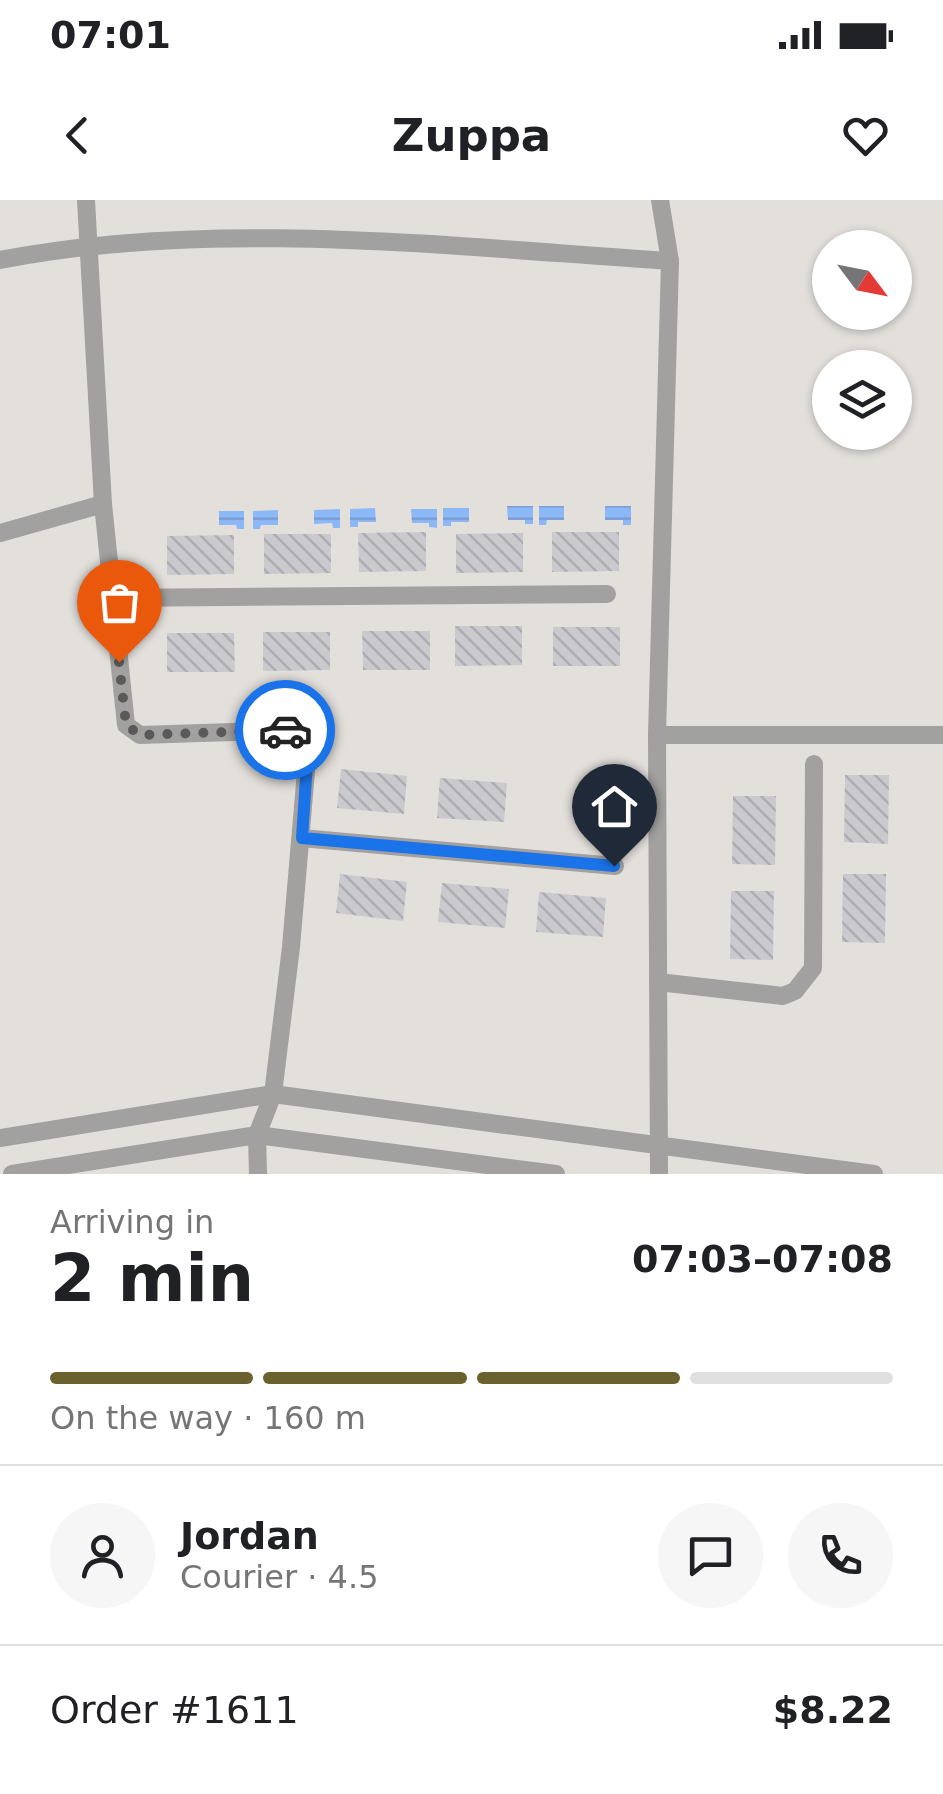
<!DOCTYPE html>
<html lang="en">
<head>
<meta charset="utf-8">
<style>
	body { margin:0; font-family:"DejaVu Sans",sans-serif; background:#f6f6f6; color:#202124; height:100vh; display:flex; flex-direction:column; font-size:38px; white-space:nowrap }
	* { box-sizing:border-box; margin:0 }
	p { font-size:32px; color:#757577 }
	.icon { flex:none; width:55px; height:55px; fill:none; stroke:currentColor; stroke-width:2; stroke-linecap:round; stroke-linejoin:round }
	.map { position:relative; height:974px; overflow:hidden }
	.drawer { display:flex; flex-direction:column; background:#fff; flex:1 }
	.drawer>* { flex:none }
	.needle { width:65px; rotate:122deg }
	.tools { position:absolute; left:812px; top:30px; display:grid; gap:20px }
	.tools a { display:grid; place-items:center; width:100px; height:100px; border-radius:50%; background:#fff; box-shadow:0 2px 8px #0004; font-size:50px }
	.pin { position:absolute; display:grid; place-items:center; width:85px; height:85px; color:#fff; margin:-102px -42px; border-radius:50% 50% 50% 0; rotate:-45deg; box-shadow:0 0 10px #0007 }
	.pin .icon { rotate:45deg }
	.courier { position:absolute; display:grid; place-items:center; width:100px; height:100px; margin:-50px; border:8px solid #1a73e8; border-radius:50%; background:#fff; color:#222; box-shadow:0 2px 12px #0007 }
	.summary em { font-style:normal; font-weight:800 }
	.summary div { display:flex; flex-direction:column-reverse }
	.summary { display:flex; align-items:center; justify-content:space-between; height:170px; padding:0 50px }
	h1 { font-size:65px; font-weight:800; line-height:75px }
	.bar { display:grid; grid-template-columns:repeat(4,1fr); gap:15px 10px; align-content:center; height:120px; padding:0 50px }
	.bar i { height:12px; border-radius:8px; background:#e0e0e0 }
	.bar .on { background:#6a612e }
	.bar p { grid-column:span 4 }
	.line { display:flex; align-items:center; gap:25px; padding:0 50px; border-top:2px solid #e0e0e0 }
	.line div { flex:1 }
	.round { display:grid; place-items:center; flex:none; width:105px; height:105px; border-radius:52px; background:#f6f6f6 }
	.status { display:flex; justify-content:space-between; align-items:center; height:70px; padding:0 50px; background:#fff; direction:ltr }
	.status svg { height:28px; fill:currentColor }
	header { display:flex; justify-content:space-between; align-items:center; height:130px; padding:0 50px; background:#fff; font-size:45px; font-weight:800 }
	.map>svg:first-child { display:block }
	.water { fill:url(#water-rules) }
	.building { fill:url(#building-back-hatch) }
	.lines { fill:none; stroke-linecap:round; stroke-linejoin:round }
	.street { stroke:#a2a19f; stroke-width:18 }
	.done { stroke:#5c5a58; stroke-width:10; stroke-dasharray:0 18 }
	.route { stroke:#1a73e8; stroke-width:12 }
</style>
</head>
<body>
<div class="status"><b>07:01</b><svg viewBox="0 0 49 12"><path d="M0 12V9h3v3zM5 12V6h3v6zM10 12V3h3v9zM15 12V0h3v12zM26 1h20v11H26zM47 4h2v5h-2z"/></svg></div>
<header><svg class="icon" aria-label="back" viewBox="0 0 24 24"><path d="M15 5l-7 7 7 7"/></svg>Zuppa<svg class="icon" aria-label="heart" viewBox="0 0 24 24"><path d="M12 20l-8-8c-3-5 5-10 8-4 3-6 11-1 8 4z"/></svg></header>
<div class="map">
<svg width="943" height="974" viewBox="0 0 943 974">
	<defs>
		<pattern id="water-rules" width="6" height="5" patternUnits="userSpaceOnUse" patternTransform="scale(2.5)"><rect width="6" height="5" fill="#8db8f7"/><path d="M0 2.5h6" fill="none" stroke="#799dd3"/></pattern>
		<pattern id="building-back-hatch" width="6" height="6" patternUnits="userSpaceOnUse" patternTransform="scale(2.5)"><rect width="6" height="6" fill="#cac9ce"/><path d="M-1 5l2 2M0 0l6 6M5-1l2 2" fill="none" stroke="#adacb0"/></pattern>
	</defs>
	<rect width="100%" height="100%" fill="#e3e0dc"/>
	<g class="water">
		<polygon points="507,306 533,306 533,324 525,324 525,320 508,320"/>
		<polygon points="539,306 564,306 564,320 547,320 546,325 539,325"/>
		<polygon points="605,306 631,306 631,325 623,325 623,320 605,320"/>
		<polygon points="375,308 376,322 358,322 358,327 350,327 350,309"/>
		<polygon points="443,308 469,308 469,322 451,322 451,326 443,326"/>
		<polygon points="340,309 340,328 333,328 332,323 314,324 314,310"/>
		<polygon points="411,309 437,309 437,328 429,327 429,323 412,323"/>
		<polygon points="278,310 278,325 261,325 260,329 253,329 253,311"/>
		<polygon points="219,311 244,311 244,329 237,329 236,325 219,325"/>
	</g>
	<g class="building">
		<polygon points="426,332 426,371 359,372 358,333"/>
		<polygon points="552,332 619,332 619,371 552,372"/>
		<polygon points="523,333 523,372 456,373 456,334"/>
		<polygon points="264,334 331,334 331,373 264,374"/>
		<polygon points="234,335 234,374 167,375 167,336"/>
		<polygon points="455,426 522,426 522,465 455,466"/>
		<rect x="553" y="427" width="67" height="39"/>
		<polygon points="362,431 430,431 430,470 363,470"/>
		<polygon points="263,432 330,432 330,470 263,471"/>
		<polygon points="167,433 234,433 235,472 167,472"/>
		<polygon points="341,569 407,576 404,614 337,608"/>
		<polygon points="845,575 889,575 888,644 844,642"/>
		<polygon points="440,578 507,583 504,622 437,618"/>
		<polygon points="733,596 776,596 775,665 732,664"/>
		<polygon points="340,674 407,682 403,721 336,713"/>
		<polygon points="843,674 886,674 885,743 842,742"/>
		<polygon points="442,683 509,689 505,728 438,722"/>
		<polygon points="731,691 774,691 773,760 730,759"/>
		<polygon points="539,692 606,698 603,737 536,732"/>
	</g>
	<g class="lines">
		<g class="street">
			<path d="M0 60C214 18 453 47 670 61"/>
			<polyline points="103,304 126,525 140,535 293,530 303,535 308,548 291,747 273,894 257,935 258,974"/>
			<polyline points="0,333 103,304 86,0"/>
			<polyline points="112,398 607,394"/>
			<polyline points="657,535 943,535"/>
			<polyline points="301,638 615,666"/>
			<polyline points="658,782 783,796 795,791 813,768 814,564"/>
			<polyline points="0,938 273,894 874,974"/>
			<polyline points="12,974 257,935 556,974"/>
			<polyline points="659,974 657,535 670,61 660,0"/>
		</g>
	</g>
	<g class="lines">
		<polyline class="done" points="119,462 126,525 140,535 285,530"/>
		<polyline class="route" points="285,530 303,535 308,548 302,638 614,666"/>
	</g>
</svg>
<div class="tools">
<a><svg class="needle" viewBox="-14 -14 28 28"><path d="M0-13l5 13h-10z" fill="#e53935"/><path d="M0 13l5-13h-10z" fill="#757577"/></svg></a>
<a><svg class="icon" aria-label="layers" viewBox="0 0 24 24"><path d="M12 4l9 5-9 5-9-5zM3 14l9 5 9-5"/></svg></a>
</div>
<div class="pin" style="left:119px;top:462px;background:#ea580c"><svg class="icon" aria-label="bag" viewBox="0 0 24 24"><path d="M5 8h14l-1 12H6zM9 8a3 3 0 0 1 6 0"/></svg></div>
<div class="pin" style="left:614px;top:666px;background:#1f2937"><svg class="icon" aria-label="home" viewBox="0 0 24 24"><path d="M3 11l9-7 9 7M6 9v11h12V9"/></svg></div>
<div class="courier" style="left:285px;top:530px"><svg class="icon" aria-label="car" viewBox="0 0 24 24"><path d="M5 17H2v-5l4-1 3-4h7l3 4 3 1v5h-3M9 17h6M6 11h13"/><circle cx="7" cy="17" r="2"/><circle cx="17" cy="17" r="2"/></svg></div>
</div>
<section class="drawer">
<div class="summary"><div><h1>2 min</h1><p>Arriving in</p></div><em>07:03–07:08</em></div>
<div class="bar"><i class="on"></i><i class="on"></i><i class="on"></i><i></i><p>On the way · 160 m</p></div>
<div class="line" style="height:180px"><a class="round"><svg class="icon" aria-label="person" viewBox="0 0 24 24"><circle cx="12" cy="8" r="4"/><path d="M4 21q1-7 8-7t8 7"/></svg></a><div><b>Jordan</b><p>Courier · 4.5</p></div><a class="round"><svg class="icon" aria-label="chat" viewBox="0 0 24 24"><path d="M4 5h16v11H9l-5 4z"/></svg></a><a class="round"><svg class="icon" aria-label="phone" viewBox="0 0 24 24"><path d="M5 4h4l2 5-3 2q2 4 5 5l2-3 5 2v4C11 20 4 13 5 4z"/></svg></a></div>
<div class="line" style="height:130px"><div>Order #1611</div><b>$8.22</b></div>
</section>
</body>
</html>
